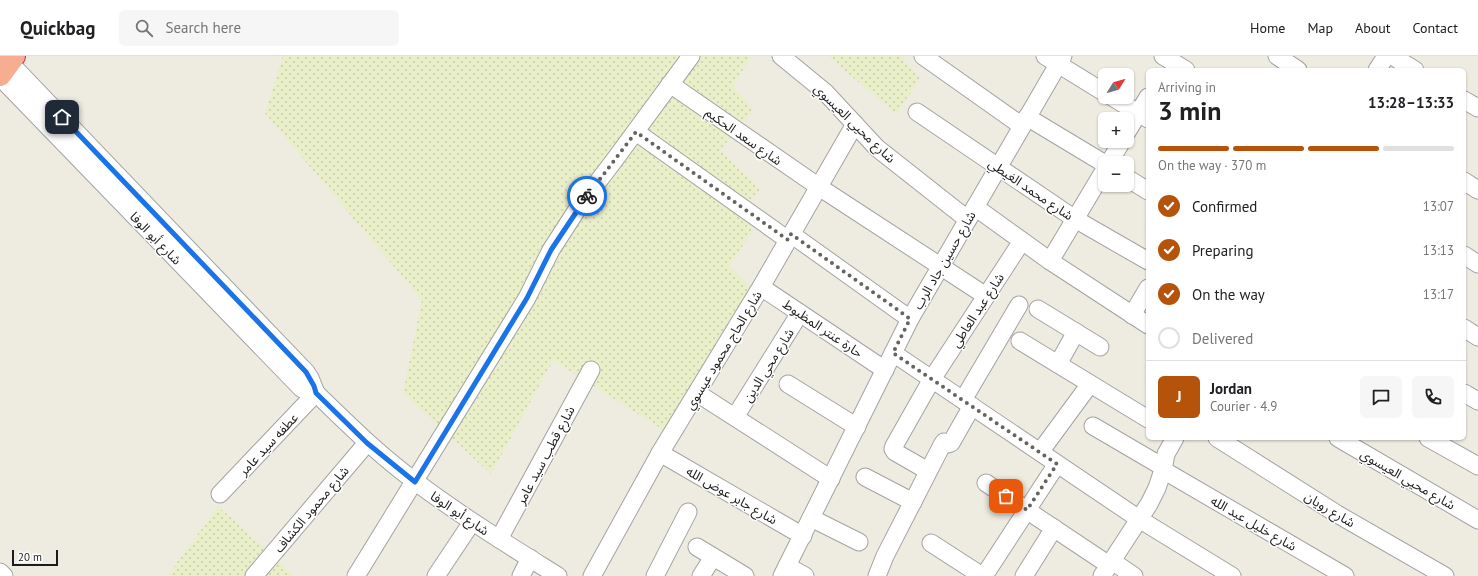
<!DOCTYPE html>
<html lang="en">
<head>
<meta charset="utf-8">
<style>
	body { margin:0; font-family:"PT Sans","Noto Sans Arabic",sans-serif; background:#f6f6f6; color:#202124; height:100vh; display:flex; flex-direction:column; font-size:15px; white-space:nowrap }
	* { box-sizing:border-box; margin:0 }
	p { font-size:13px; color:#757577 }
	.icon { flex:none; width:22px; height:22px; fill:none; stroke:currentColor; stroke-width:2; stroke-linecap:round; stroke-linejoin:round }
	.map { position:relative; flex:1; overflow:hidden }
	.details { position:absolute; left:1146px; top:12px; width:320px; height:372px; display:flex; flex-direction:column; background:#fff; border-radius:6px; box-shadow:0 1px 3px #0004 }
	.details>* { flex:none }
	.needle { width:26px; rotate:53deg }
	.tools { position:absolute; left:1098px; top:12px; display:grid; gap:8px }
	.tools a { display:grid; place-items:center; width:36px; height:36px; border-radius:6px; background:#fff; box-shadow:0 1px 3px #0004; font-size:20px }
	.scale { position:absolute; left:12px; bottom:10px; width:46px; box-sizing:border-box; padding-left:4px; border:2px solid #1c1c1c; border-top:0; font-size:11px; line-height:14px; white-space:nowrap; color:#1c1c1c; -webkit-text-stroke:3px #fff; paint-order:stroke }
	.pin { position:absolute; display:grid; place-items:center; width:34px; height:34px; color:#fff; margin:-17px; border-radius:8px; box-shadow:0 2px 6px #0006 }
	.courier { position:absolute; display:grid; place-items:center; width:40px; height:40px; margin:-20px; border:3px solid #1a73e8; border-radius:50%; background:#fff; color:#222; box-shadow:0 1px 5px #0007 }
	.head em { font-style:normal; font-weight:600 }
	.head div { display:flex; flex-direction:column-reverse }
	.head { display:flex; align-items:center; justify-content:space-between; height:68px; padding:0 12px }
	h1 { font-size:26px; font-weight:600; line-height:30px }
	.bar { display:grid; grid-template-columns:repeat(4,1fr); gap:6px 4px; align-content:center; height:48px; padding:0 12px }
	.bar i { height:5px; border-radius:3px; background:#e0e0e0 }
	.bar .active { background:#b45309 }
	.bar p { grid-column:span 4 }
	.line { display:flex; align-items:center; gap:10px; padding:0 12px; border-top:1px solid #e0e0e0 }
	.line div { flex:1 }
	.round { display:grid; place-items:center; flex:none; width:42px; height:42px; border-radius:6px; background:#f6f6f6 }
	ol { padding:0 12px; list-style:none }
	li { display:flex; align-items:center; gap:12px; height:44px }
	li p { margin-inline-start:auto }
	li .icon { padding:4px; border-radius:50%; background:#b45309; color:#fff; stroke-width:4 }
	li:last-child { color:#757577 }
	li i { width:22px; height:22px; border:2px solid #e0e0e0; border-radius:50% }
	header { display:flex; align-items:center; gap:24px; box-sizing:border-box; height:56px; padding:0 20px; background:#fff; border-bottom:1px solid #e0e0e0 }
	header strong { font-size:19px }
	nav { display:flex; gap:22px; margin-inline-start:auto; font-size:14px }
	.search { width:280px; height:36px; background:#f6f6f6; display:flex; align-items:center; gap:10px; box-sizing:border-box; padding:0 14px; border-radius:6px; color:#757577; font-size:15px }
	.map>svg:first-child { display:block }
	.farmland { fill:url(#farmland-dots) }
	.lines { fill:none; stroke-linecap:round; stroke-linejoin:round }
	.minor-casing { stroke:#a3a3a3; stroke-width:19 }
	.trunk-casing { stroke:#e3164b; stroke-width:24 }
	.minor { stroke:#fff; stroke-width:17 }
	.trunk { stroke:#f6ad90; stroke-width:22 }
	.done { stroke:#666461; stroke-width:4; stroke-dasharray:0 7.2 }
	.route { stroke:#1a73e8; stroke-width:5 }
	.labels { text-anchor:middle; stroke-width:3; stroke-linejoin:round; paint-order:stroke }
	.street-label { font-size:13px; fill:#1c1c1c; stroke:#fff }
</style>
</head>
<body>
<header>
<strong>Quickbag</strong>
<div class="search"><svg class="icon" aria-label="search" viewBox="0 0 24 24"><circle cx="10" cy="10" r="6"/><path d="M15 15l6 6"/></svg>Search here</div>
<nav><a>Home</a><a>Map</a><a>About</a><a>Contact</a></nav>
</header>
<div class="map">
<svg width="1478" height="520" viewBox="0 0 1478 520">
	<defs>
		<pattern id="farmland-dots" width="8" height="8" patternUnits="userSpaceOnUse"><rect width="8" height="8" fill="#e9efc9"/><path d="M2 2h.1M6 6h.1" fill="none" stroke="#c7ccac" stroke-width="1.8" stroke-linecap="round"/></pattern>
	</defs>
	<rect width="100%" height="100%" fill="#eeebe0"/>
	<g class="farmland">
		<polygon points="283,0 751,0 733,30 753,54 720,94 761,134 741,153 753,174 729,210 751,232 665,375 553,304 491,418 403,337 422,244 265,57"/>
		<polygon points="828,0 904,0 904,4 920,23 896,58"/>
		<polygon points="218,451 233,463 294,520 167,520"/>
	</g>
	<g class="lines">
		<defs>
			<g id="minor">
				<polyline points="781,0 825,36 877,92 967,163"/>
				<polyline points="923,0 1022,70"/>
				<polyline points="1045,0 1105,37"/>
				<polyline points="1163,0 1186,14"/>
				<polyline points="1277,0 1298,14"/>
				<polyline points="1392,0 1415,14"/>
				<polyline points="9,6 306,316 310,322 316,337"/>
				<polyline points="1377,14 1386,0"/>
				<path d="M0 21 301 332 308 336 316 337C348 368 380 400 416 426 461 460 510 490 558 520"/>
				<polyline points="670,28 819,131 986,240"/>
				<polyline points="1112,41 1148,63"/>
				<polyline points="1464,44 1478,52"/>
				<polyline points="917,56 1075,163 1148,205"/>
				<polyline points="1027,61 1105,108"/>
				<polyline points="636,76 788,184"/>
				<polyline points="1127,76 1148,41"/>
				<polyline points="1109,107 1122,85"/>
				<polyline points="1127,122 1148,135"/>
				<polyline points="1464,125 1478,134"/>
				<polyline points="975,151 1050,205 1148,269"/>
				<polyline points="791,178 910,263"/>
				<polyline points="1464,199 1478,208"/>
				<polyline points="1050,205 1105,113"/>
				<polyline points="761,231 885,314"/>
				<polyline points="1038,253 1100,291"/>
				<polyline points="1132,259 1148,232"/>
				<polyline points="1464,272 1478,281"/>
				<polyline points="1020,285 1148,363"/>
				<polyline points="893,297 1139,463 1232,520"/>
				<polyline points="1058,308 1076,276"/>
				<polyline points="788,328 857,371"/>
				<polyline points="697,337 831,423"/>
				<polyline points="1464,337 1478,345"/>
				<polyline points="963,344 1019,249"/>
				<polyline points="735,361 800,257"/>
				<polyline points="1093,370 1163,411"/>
				<polyline points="1217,382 1337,458 1445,520"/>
				<polyline points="1338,382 1478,464"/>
				<polyline points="1428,382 1478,410"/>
				<polyline points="1040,396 1090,328"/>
				<polyline points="660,397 803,480"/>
				<polyline points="1163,414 1345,520"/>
				<polyline points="928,415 895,396 893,393 894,390 932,323 1022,185"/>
				<polyline points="865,421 913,446"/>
				<polyline points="986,427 1109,509"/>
				<polyline points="220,438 316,337"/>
				<polyline points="811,462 859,486"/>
				<polyline points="499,483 591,314"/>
				<polyline points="931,487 982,520"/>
				<polyline points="697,491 745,520"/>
				<polyline points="1112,505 1134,520"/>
				<polyline points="787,510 805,520"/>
				<polyline points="0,516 4,520"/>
				<polyline points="254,520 367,387"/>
				<polyline points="356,520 527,242 551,194 580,149 613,106 691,0"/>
				<polyline points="436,520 472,466"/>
				<polyline points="521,520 530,502"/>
				<polyline points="592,520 660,397 761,231 855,68"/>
				<polyline points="655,520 688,456"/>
				<polyline points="701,520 713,501"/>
				<polyline points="782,520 910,263 1063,0"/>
				<polyline points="877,520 885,500 942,389 944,386 948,388 951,387 972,350"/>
				<polyline points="984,520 1057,408"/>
				<polyline points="1024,520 1054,472"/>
				<polyline points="1102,520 1149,448 1157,432 1163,414 1166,398 1175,382"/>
			</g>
			<polyline id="trunk" points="0,19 14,0"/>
		</defs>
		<use href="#minor" class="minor-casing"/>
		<use href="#trunk" class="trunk-casing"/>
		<use href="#minor" class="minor"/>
		<use href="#trunk" class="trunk"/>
	</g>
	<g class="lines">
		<polyline class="done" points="587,140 636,76 788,184 791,178 898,254 910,263 893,297 1057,408 1027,454 1006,440"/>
		<polyline class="route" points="62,61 306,316 314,330 316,337 367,387 415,426 527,242 551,194 587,140"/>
	</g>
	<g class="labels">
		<g class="street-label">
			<text transform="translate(855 67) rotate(44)" y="5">شارع محيي العيسوي</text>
			<text transform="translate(744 80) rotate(35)" y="5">شارع سعد الحكيم</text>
			<text transform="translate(1031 133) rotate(34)" y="5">شارع محمد الغيطي</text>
			<text transform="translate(156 182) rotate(46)" y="5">شارع أبو الوفا</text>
			<text transform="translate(944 204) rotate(-60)" y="5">شارع حسين جاد الرب</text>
			<text transform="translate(977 254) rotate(-57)" y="5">شارع عبد العاطي</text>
			<text transform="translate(823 272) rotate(34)" y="5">حارة عنتر المظبوط</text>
			<text transform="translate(723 294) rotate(-59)" y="5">شارع الحاج محمود عيسوي</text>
			<text transform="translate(768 309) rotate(-58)" y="5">شارع محي الدين</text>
			<text transform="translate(268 388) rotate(-47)" y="5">عطفه سيد عامر</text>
			<text transform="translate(545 399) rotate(-62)" y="5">شارع قطب سيد عامر</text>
			<text transform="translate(1408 423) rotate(30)" y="5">شارع محيي العيسوي</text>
			<text transform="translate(732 439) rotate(30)" y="5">شارع جابر عوض الله</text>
			<text transform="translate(311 453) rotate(-50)" y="5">شارع محمود الكشاف</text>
			<text transform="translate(1330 453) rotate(31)" y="5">شارع رويان</text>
			<text transform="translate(460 457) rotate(34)" y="5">شارع أبو الوفا</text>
			<text transform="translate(1254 467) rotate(30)" y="5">شارع خليل عبد الله</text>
		</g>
	</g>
</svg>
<div class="tools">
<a><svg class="needle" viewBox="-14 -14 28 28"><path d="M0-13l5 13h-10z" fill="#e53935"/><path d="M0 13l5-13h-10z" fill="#757577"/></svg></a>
<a>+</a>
<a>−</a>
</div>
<div class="scale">20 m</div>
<div class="pin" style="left:1006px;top:440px;background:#ea580c"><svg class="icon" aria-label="bag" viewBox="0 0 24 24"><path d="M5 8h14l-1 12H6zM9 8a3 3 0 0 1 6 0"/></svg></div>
<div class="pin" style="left:62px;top:61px;background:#1f2937"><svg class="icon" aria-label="home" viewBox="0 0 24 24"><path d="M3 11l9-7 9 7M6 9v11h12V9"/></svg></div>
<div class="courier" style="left:587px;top:140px"><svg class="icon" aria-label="bike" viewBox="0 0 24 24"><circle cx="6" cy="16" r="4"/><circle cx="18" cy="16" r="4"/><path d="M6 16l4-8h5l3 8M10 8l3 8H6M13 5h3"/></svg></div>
<section class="details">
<div class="head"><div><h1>3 min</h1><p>Arriving in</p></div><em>13:28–13:33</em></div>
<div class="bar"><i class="active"></i><i class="active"></i><i class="active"></i><i></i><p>On the way · 370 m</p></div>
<ol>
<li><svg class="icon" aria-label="check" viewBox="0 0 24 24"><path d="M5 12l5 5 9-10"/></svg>Confirmed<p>13:07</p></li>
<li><svg class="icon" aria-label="check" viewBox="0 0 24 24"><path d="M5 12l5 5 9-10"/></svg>Preparing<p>13:13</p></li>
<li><svg class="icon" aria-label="check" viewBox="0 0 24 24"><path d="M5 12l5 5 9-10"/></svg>On the way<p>13:17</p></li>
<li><i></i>Delivered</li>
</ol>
<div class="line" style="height:72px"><b class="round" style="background:#b45309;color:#fff">J</b><div><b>Jordan</b><p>Courier · 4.9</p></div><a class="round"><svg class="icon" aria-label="chat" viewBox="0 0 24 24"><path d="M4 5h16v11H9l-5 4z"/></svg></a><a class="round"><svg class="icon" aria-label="phone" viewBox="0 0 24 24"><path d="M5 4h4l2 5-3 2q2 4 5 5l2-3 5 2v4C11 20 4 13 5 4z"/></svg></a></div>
</section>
</div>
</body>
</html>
